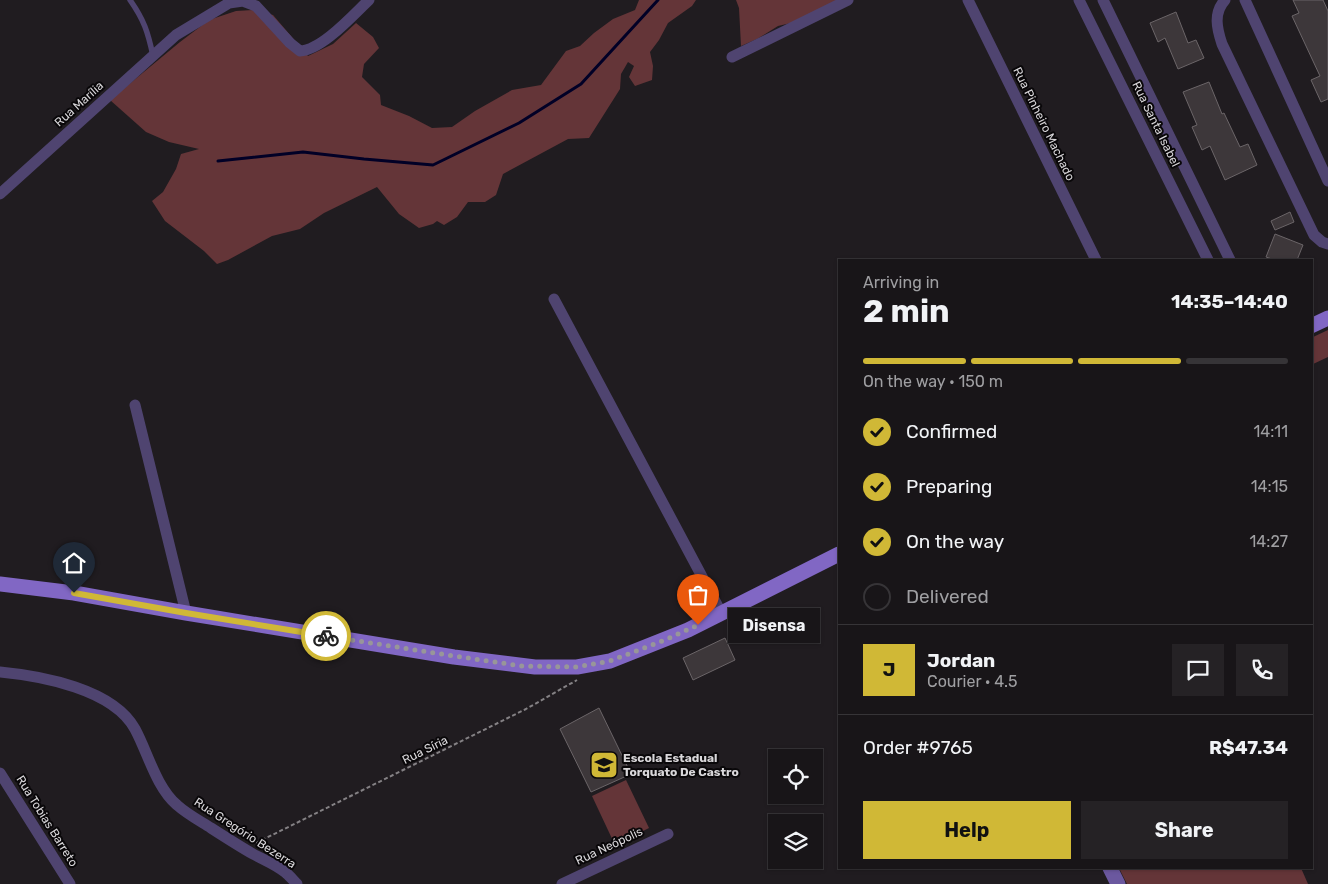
<!DOCTYPE html>
<html lang="en">
<head>
<meta charset="utf-8">
<style>
	body { margin:0; font-family:Rubik,sans-serif; background:#252225; color:#f1f3f6; height:100vh; display:flex; flex-direction:column; font-size:19px; white-space:nowrap }
	* { box-sizing:border-box; margin:0 }
	p { font-size:16px; color:#9f9fa2 }
	.icon { flex:none; width:28px; height:28px; fill:none; stroke:currentColor; stroke-width:2; stroke-linecap:round; stroke-linejoin:round }
	.map { position:relative; flex:1; overflow:hidden }
	.details { position:absolute; left:838px; top:259px; width:475px; height:610px; display:flex; flex-direction:column; background:#181518; border-radius:0px; box-shadow:0 1px 4px #0004,0 0 0 1px #363437 }
	.details>* { flex:none }
	.controls { position:absolute; left:768px; top:749px; display:grid; gap:10px }
	.controls a { display:grid; place-items:center; width:55px; height:55px; border-radius:0px; background:#181518; box-shadow:0 1px 4px #0004,0 0 0 1px #363437; font-size:25px }
	.pin { position:absolute; display:grid; place-items:center; width:42px; height:42px; color:#fff; margin:-51px -21px; border-radius:50% 50% 50% 0; rotate:-45deg; box-shadow:0 0 5px #0007 }
	.pin .icon { rotate:45deg }
	.courier { position:absolute; display:grid; place-items:center; width:50px; height:50px; margin:-25px; border:4px solid #d0b836; border-radius:50%; background:#fff; color:#222; box-shadow:0 1px 6px #0007 }
	.bubble { position:absolute; height:35px; border-radius:0px; background:#181518; box-shadow:0 1px 4px #0004,0 0 0 1px #363437; font-size:16px; font-weight:700; line-height:35px; text-align:center }
	.overview em { font-style:normal; font-weight:700 }
	.overview div { display:flex; flex-direction:column-reverse }
	.overview { display:flex; align-items:center; justify-content:space-between; height:85px; padding:0 25px }
	h1 { font-size:32px; font-weight:700; line-height:38px }
	.bar { display:grid; grid-template-columns:repeat(4,1fr); gap:8px 5px; align-content:center; height:60px; padding:0 25px }
	.bar i { height:6px; border-radius:4px; background:#363437 }
	.bar .current { background:#d0b836 }
	.bar p { grid-column:span 4 }
	.line { display:flex; align-items:center; gap:12px; padding:0 25px; border-top:1px solid #363437 }
	.line div { flex:1 }
	.round { display:grid; place-items:center; flex:none; width:52px; height:52px; border-radius:0px; background:#252225 }
	ol { padding:0 25px; list-style:none }
	li { display:flex; align-items:center; gap:15px; height:55px }
	li p { margin-inline-start:auto }
	li .icon { padding:5px; border-radius:50%; background:#d0b836; color:#111; stroke-width:4 }
	li:last-child { color:#9f9fa2 }
	li i { width:28px; height:28px; border:2px solid #363437; border-radius:50% }
	.primary-button { display:flex; gap:10px; margin-top:auto; padding:10px 25px }
	.primary-button a { flex:1; height:58px; border-radius:0px; background:#d0b836; color:#111; font-size:20px; font-weight:700; line-height:58px; text-align:center }
	.primary-button a+a { background:#252225; color:#f1f3f6 }
	.map>svg:first-child { display:block }
	.green { fill:#643538 }
	.lines { fill:none; stroke-linecap:round; stroke-linejoin:round }
	.stream { stroke:#010026; stroke-width:3 }
	.building { fill:#3d373a; stroke:#6b6568 }
	.path { stroke:#848184; stroke-width:2; stroke-dasharray:4 2.5; stroke-linecap:butt }
	.lane { stroke:#4f4470; stroke-width:5.5 }
	.street { stroke:#4f4470; stroke-width:11 }
	.secondary { stroke:#6b589f; stroke-width:15 }
	.primary { stroke:#8167c4; stroke-width:15 }
	.done { stroke:#989699; stroke-width:5; stroke-dasharray:0 9 }
	.route { stroke:#d0b836; stroke-width:6 }
	.labels { text-anchor:middle; stroke-width:4; stroke-linejoin:round; paint-order:stroke }
	.street-label { font-size:12px; fill:#d9d7da; stroke:#090709 }
	.poi-label { font-size:12px; font-weight:bold; fill:#d9d7da; stroke:#090709; text-anchor:start }
</style>
</head>
<body>
<div class="map">
<svg width="1328" height="884" viewBox="0 0 1328 884">
	<rect width="100%" height="100%" fill="#201c20"/>
	<g class="green">
		<polygon points="639,0 696,0 692,6 668,23 659,40 650,52 653,66 652,80 635,86 629,77 634,66 628,62 621,74 620,89 589,138 568,139 503,174 496,195 485,202 468,202 457,217 444,225 437,221 433,224 419,228 399,214 377,187 324,213 300,229 272,236 228,260 217,264 204,251 165,221 152,201 163,192 176,169 181,154 199,149 169,142 146,132 110,100 180,42 209,20 236,11 253,10 273,15 308,56 333,44 356,23 373,37 379,48 364,64 362,77 380,95 381,105 409,116 432,128 452,127 475,111 512,90 541,85 566,51 580,46 594,33 613,19 635,10"/>
		<polygon points="736,0 838,0 795,22 778,26 757,39 741,46 739,8"/>
		<polygon points="1328,330 1328,357 1311,365 1311,338"/>
		<polygon points="626,780 649,828 615,845 592,796"/>
		<polygon points="1119,868 1301,868 1308,884 1127,884"/>
	</g>
	<g class="lines">
		<polyline class="stream" points="218,161 303,152 364,159 433,165 519,123 581,84 658,0"/>
	</g>
	<g class="building">
		<polygon points="1293,0 1323,0 1328,11 1328,99 1321,102 1311,80 1320,76 1292,16 1299,13"/>
		<polygon points="1176,12 1188,43 1196,40 1204,58 1178,69 1165,38 1158,42 1150,23"/>
		<polygon points="1209,82 1222,114 1224,113 1240,147 1248,144 1257,165 1225,180 1210,146 1202,150 1192,127 1197,125 1183,92"/>
		<polygon points="1290,212 1294,222 1275,230 1271,221"/>
		<polygon points="1275,234 1303,245 1297,260 1275,260 1266,257"/>
		<polygon points="725,638 735,660 693,680 683,658"/>
		<polygon points="599,708 631,774 591,792 560,729"/>
	</g>
	<g class="lines">
		<polyline class="path" points="256,843 526,709 577,680"/>
		<path class="lane" d="M130 0C144 20 148 32 153 56"/>
		<g class="street">
			<polyline points="968,0 1096,260"/>
			<polyline points="1079,0 1208,260"/>
			<polyline points="1103,0 1230,260"/>
			<path d="M1225 0C1213 13 1217 29 1222 44L1314 235 1322 242 1328 244"/>
			<polyline points="1245,0 1328,181"/>
			<polyline points="732,57 848,0"/>
			<path d="M0 194 176 35 229 3 243 1 256 6 290 43 300 51C322 50 353 15 369 0"/>
			<polyline points="554,299 722,614"/>
			<polyline points="135,405 186,613"/>
			<path d="M0 672C42 676 113 689 135 729 148 753 156 787 177 805 187 814 200 821 211 828 225 837 239 846 253 854 264 860 277 865 286 873 290 876 293 880 297 884"/>
			<polyline points="0,773 70,884"/>
			<polyline points="562,884 668,834"/>
		</g>
		<polyline class="secondary" points="1110,868 1118,884"/>
		<g class="primary">
			<polyline points="1311,326 1328,318"/>
			<polyline points="0,584 74,593 186,613 454,657 535,667 577,667 610,661 688,630 839,554"/>
		</g>
	</g>
	<g class="lines">
		<polyline class="done" points="326,636 454,656 522,666 577,667 610,661 665,640 698,625"/>
		<polyline class="route" points="74,593 186,613 326,636"/>
	</g>
	<defs>
		<symbol id="school-square" viewBox="-11 -11 22 22"><rect x="-9" y="-9" width="18" height="18" rx="4" fill="#d0b836" stroke="#090709"/><path d="M0-5L7-2L0 1L-7-2ZM-4 1L0 2.5L4 1V4Q0 6-4 4Z" fill="#111"/></symbol>
	</defs>
	<g fill-rule="evenodd">
		<use href="#school-square" x="588" y="749" width="32" height="32"/>
	</g>
	<g class="labels">
		<g class="street-label">
			<text transform="translate(79 104) rotate(-42)" y="4">Rua Marília</text>
			<text transform="translate(1044 124) rotate(64)" y="4">Rua Pinheiro Machado</text>
			<text transform="translate(1156 124) rotate(64)" y="4">Rua Santa Isabel</text>
			<text transform="translate(425 750) rotate(-26)" y="4">Rua Síria</text>
			<text transform="translate(47 821) rotate(58)" y="4">Rua Tobias Barreto</text>
			<text transform="translate(245 833) rotate(33)" y="4">Rua Gregório Bezerra</text>
			<text transform="translate(609 846) rotate(-25)" y="4">Rua Neópolis</text>
		</g>
		<g class="poi-label">
			<text x="623" y="762">Escola Estadual<tspan x="623" dy="14">Torquato De Castro</tspan></text>
		</g>
	</g>
</svg>
<div class="controls">
<a><svg class="icon" aria-label="locate" viewBox="0 0 24 24"><circle cx="12" cy="12" r="6"/><path d="M12 2v4M12 18v4M2 12h4M18 12h4"/></svg></a>
<a><svg class="icon" aria-label="layers" viewBox="0 0 24 24"><path d="M12 4l9 5-9 5-9-5zM3 14l9 5 9-5"/></svg></a>
</div>
<div class="pin" style="left:698px;top:625px;background:#ea580c"><svg class="icon" aria-label="bag" viewBox="0 0 24 24"><path d="M5 8h14l-1 12H6zM9 8a3 3 0 0 1 6 0"/></svg></div>
<div class="pin" style="left:74px;top:593px;background:#1f2937"><svg class="icon" aria-label="home" viewBox="0 0 24 24"><path d="M3 11l9-7 9 7M6 9v11h12V9"/></svg></div>
<div class="courier" style="left:326px;top:636px"><svg class="icon" aria-label="bike" viewBox="0 0 24 24"><circle cx="6" cy="16" r="4"/><circle cx="18" cy="16" r="4"/><path d="M6 16l4-8h5l3 8M10 8l3 8H6M13 5h3"/></svg></div>
<div class="bubble" style="left:728px;top:608px;width:92px">Disensa</div>
<section class="details">
<div class="overview"><div><h1>2 min</h1><p>Arriving in</p></div><em>14:35–14:40</em></div>
<div class="bar"><i class="current"></i><i class="current"></i><i class="current"></i><i></i><p>On the way · 150 m</p></div>
<ol>
<li><svg class="icon" aria-label="check" viewBox="0 0 24 24"><path d="M5 12l5 5 9-10"/></svg>Confirmed<p>14:11</p></li>
<li><svg class="icon" aria-label="check" viewBox="0 0 24 24"><path d="M5 12l5 5 9-10"/></svg>Preparing<p>14:15</p></li>
<li><svg class="icon" aria-label="check" viewBox="0 0 24 24"><path d="M5 12l5 5 9-10"/></svg>On the way<p>14:27</p></li>
<li><i></i>Delivered</li>
</ol>
<div class="line" style="height:90px"><b class="round" style="background:#d0b836;color:#111">J</b><div><b>Jordan</b><p>Courier · 4.5</p></div><a class="round"><svg class="icon" aria-label="chat" viewBox="0 0 24 24"><path d="M4 5h16v11H9l-5 4z"/></svg></a><a class="round"><svg class="icon" aria-label="phone" viewBox="0 0 24 24"><path d="M5 4h4l2 5-3 2q2 4 5 5l2-3 5 2v4C11 20 4 13 5 4z"/></svg></a></div>
<div class="line" style="height:65px"><div>Order #9765</div><b>R$47.34</b></div>
<div class="primary-button"><a>Help</a><a>Share</a></div>
</section>
</div>
</body>
</html>
